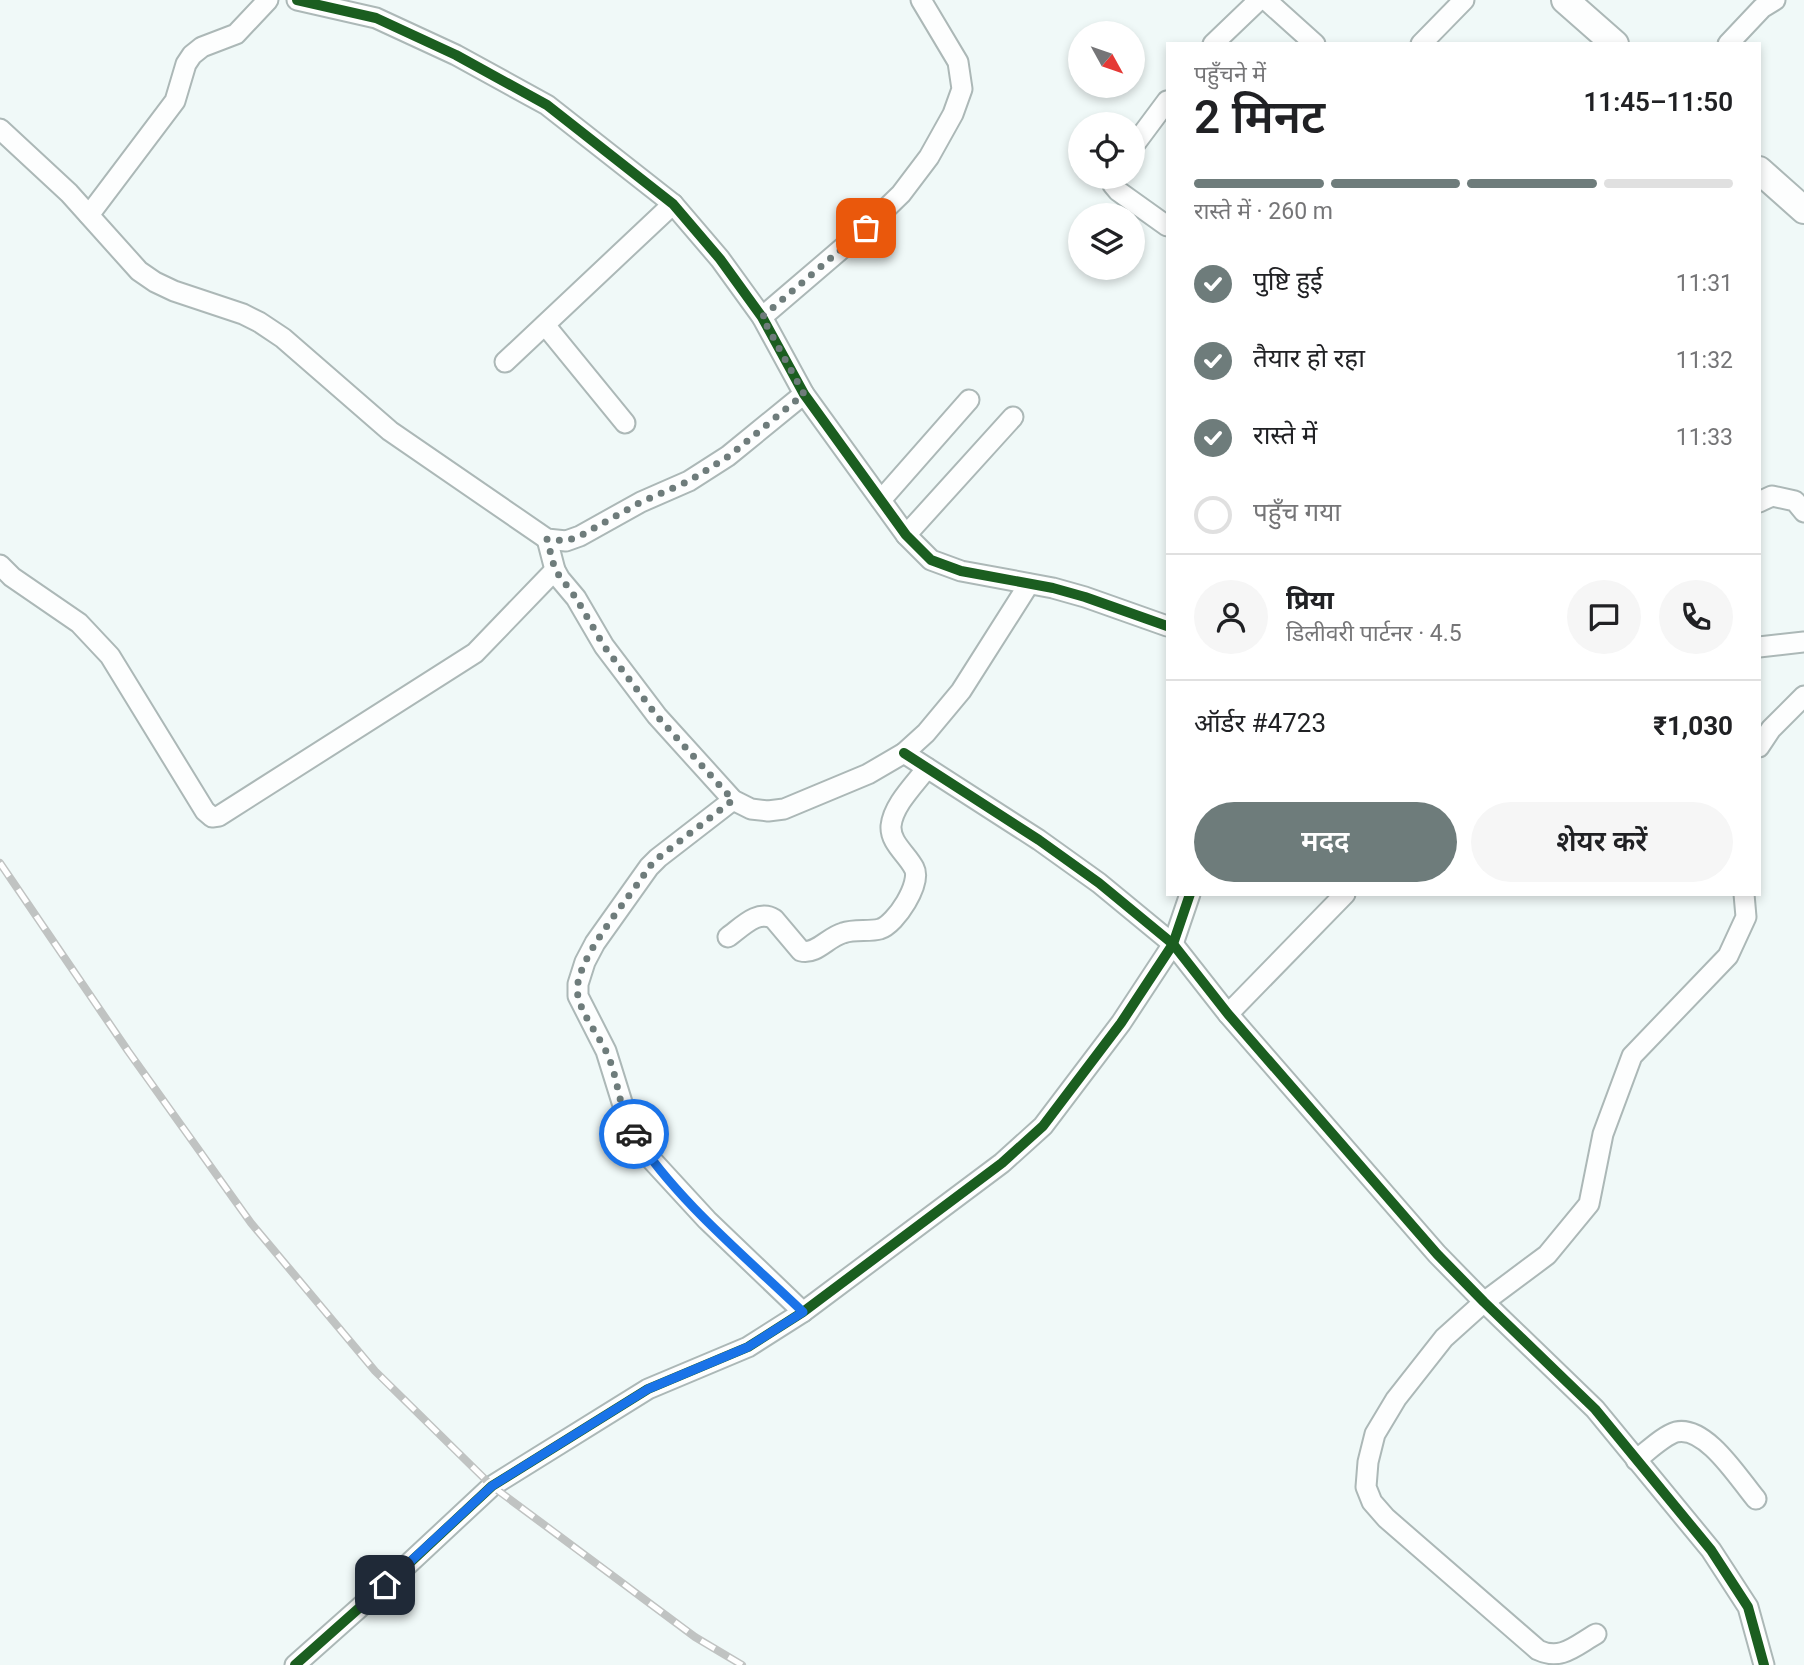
<!DOCTYPE html>
<html lang="hi">
<head>
<meta charset="utf-8">
<style>
	body { margin:0; font-family:Roboto,"Noto Sans Devanagari",sans-serif; background:#f6f6f6; color:#202124; height:100vh; display:flex; flex-direction:column; font-size:26px; white-space:nowrap }
	* { box-sizing:border-box; margin:0 }
	p { font-size:23px; color:#757577 }
	.icon { flex:none; width:38px; height:38px; fill:none; stroke:currentColor; stroke-width:2; stroke-linecap:round; stroke-linejoin:round }
	.map { position:relative; flex:1; overflow:hidden }
	.side { position:absolute; left:1166px; top:42px; width:595px; height:854px; display:flex; flex-direction:column; background:#fff; border-radius:0px; box-shadow:0 4px 10px #0003 }
	.side>* { flex:none }
	.needle { width:46px; rotate:130deg }
	.tools { position:absolute; left:1068px; top:21px; display:grid; gap:14px }
	.tools a { display:grid; place-items:center; width:77px; height:77px; border-radius:50%; background:#fff; box-shadow:0 4px 10px #0003; font-size:35px }
	.pin { position:absolute; display:grid; place-items:center; width:60px; height:60px; color:#fff; margin:-30px; border-radius:14px; box-shadow:0 4px 10px #0006 }
	.courier { position:absolute; display:grid; place-items:center; width:70px; height:70px; margin:-35px; border:5px solid #1a73e8; border-radius:50%; background:#fff; color:#222; box-shadow:0 2px 9px #0007 }
	.overview em { font-style:normal; font-weight:600 }
	.overview div { display:flex; flex-direction:column-reverse }
	.overview { display:flex; align-items:center; justify-content:space-between; height:119px; padding:0 28px }
	h1 { font-size:46px; font-weight:600; line-height:52px }
	.bar { display:grid; grid-template-columns:repeat(4,1fr); gap:10px 7px; align-content:center; height:84px; padding:0 28px }
	.bar i { height:9px; border-radius:5px; background:#e0e0e0 }
	.bar .selected { background:#6e7c7b }
	.bar p { grid-column:span 4 }
	.line { display:flex; align-items:center; gap:18px; padding:0 28px; border-top:2px solid #e0e0e0 }
	.line div { flex:1 }
	.round { display:grid; place-items:center; flex:none; width:74px; height:74px; border-radius:37px; background:#f6f6f6 }
	ol { padding:0 28px; list-style:none }
	li { display:flex; align-items:center; gap:21px; height:77px }
	li p { margin-inline-start:auto }
	li .icon { padding:7px; border-radius:50%; background:#6e7c7b; color:#fff; stroke-width:4 }
	li:last-child { color:#757577 }
	li i { width:38px; height:38px; border:4px solid #e0e0e0; border-radius:50% }
	.cta { display:flex; gap:14px; margin-top:auto; padding:14px 28px }
	.cta a { flex:1; height:80px; border-radius:42px; background:#6e7c7b; color:#fff; font-size:28px; font-weight:600; line-height:80px; text-align:center }
	.cta a+a { background:#f6f6f6; color:#202124 }
	.map>svg:first-child { display:block }
	.lines { fill:none; stroke-linecap:round; stroke-linejoin:round }
	.street-casing { stroke:#acb8b7; stroke-width:23 }
	.secondary-casing { stroke:#acb8b7; stroke-width:30 }
	.street { stroke:#fdfefe; stroke-width:19 }
	.secondary { stroke:#fdfefe; stroke-width:26 }
	.rail-casing { stroke:#c0c3c2; stroke-width:8 }
	.rail { stroke:#fff; stroke-width:5; stroke-dasharray:16; stroke-linecap:butt }
	.cycleway-casing { stroke:#fff; stroke-width:15 }
	.cycleway { stroke:#1b5e20; stroke-width:10 }
	.done { stroke:#6e7c7b; stroke-width:7; stroke-dasharray:0 12.6 }
	.route { stroke:#1a73e8; stroke-width:9 }
</style>
</head>
<body>
<div class="map">
<svg width="1804" height="1665" viewBox="0 0 1804 1665">
	<rect width="100%" height="100%" fill="#f0f9f8"/>
	<g class="lines">
		<defs>
			<g id="street">
				<polyline points="297,0 376,18 456,55 547,105 673,204 720,259 762,317 804,394 906,535 931,560 961,571 1053,588 1085,597 1167,626"/>
				<polyline points="1266,0 1315,44"/>
				<polyline points="1213,44 1259,0"/>
				<polyline points="1421,44 1464,0"/>
				<polyline points="1728,44 1762,8 1775,0"/>
				<polyline points="0,129 69,193 139,271 155,282 174,291 243,314 259,322 283,338 390,431 547,539 566,541 580,536 641,502 689,481 728,456 804,394"/>
				<polyline points="1132,148 1167,101"/>
				<polyline points="1112,177 1113,185 1118,191 1167,226"/>
				<polyline points="89,215 175,101 186,64 192,55 202,47 236,34 268,0"/>
				<polyline points="762,317 866,228 901,194 929,157 953,114 962,89 958,62 921,0"/>
				<polyline points="545,325 625,423"/>
				<polyline points="505,362 673,204"/>
				<polyline points="881,500 969,400"/>
				<polyline points="1759,502 1772,496 1795,501 1804,512"/>
				<polyline points="906,535 1013,417"/>
				<polyline points="547,539 555,570 560,579 576,598 604,646 657,716 733,800 751,809 768,811 784,809 868,774 904,753 926,733 961,691 1029,584"/>
				<polyline points="0,565 12,577 79,623 110,656 205,811 212,817 219,816 475,653 555,570"/>
				<polyline points="1759,647 1804,642"/>
				<polyline points="1759,747 1771,729 1804,696"/>
				<polyline points="904,753 1039,840 1099,883 1173,944 1228,1014 1437,1254 1484,1302 1595,1409 1711,1550 1748,1607 1764,1665"/>
				<polyline points="733,800 658,858 649,867 595,943 585,962 578,984 578,996 606,1051 630,1128 649,1157 707,1220 803,1312"/>
				<path d="M728 937C742 927 758 909 774 919L801 951C816 955 828 937 843 933 855 929 869 932 880 929 896 924 922 883 914 868 907 854 890 843 891 826 893 805 915 784 927 768"/>
				<polyline points="1228,1014 1345,894"/>
				<path d="M1636 1460C1648 1451 1663 1436 1676 1432 1706 1425 1739 1479 1756 1499"/>
				<path d="M1596 1634C1575 1646 1561 1661 1538 1650L1386 1518 1372 1502 1366 1487 1368 1462 1375 1434 1396 1399 1444 1338 1484 1302 1547 1255 1589 1204 1603 1134 1632 1056 1728 956 1746 917 1744 894"/>
				<polyline points="295,1665 403,1569 492,1486 648,1389 748,1347 803,1312 1002,1163 1043,1126 1121,1023 1173,944 1190,894"/>
			</g>
			<g id="secondary">
				<polyline points="1565,0 1615,44"/>
				<polyline points="1759,170 1804,210"/>
			</g>
		</defs>
		<use href="#street" class="street-casing"/>
		<use href="#secondary" class="secondary-casing"/>
		<use href="#street" class="street"/>
		<use href="#secondary" class="secondary"/>
		<defs>
			<polyline id="rail" points="0,863 128,1051 251,1223 375,1371 492,1486 695,1637 742,1665"/>
		</defs>
		<use href="#rail" class="rail-casing"/>
		<use href="#rail" class="rail"/>
		<defs>
			<g id="cycleway">
				<polyline points="297,0 376,18 456,55 547,105 673,204 720,259 762,317 804,394 906,535 931,560 961,571 1053,588 1085,597 1167,626"/>
				<polyline points="904,753 1039,840 1099,883 1173,944 1228,1014 1437,1254 1484,1302 1595,1409 1711,1550 1748,1607 1764,1665"/>
				<polyline points="295,1665 403,1569 492,1486 648,1389 748,1347 803,1312 1002,1163 1043,1126 1121,1023 1173,944 1190,894"/>
			</g>
		</defs>
		<use href="#cycleway" class="cycleway-casing"/>
		<use href="#cycleway" class="cycleway"/>
	</g>
	<g class="lines">
		<path class="done" d="M634 1134C619 1111 619 1083 609 1058 601 1038 582 1016 578 996 570 963 632 896 649 867L658 858 733 800 657 716 604 646 576 598 555 570 547 539 566 541 580 536 641 502 689 481 729 456 804 394 762 317 866 228"/>
		<path class="route" d="M385 1585 492 1486 648 1389 748 1347 803 1312C746 1257 677 1201 634 1134"/>
	</g>
</svg>
<div class="tools">
<a><svg class="needle" viewBox="-14 -14 28 28"><path d="M0-13l5 13h-10z" fill="#e53935"/><path d="M0 13l5-13h-10z" fill="#757577"/></svg></a>
<a><svg class="icon" aria-label="locate" viewBox="0 0 24 24"><circle cx="12" cy="12" r="6"/><path d="M12 2v4M12 18v4M2 12h4M18 12h4"/></svg></a>
<a><svg class="icon" aria-label="layers" viewBox="0 0 24 24"><path d="M12 4l9 5-9 5-9-5zM3 14l9 5 9-5"/></svg></a>
</div>
<div class="pin" style="left:866px;top:228px;background:#ea580c"><svg class="icon" aria-label="bag" viewBox="0 0 24 24"><path d="M5 8h14l-1 12H6zM9 8a3 3 0 0 1 6 0"/></svg></div>
<div class="pin" style="left:385px;top:1585px;background:#1f2937"><svg class="icon" aria-label="home" viewBox="0 0 24 24"><path d="M3 11l9-7 9 7M6 9v11h12V9"/></svg></div>
<div class="courier" style="left:634px;top:1134px"><svg class="icon" aria-label="car" viewBox="0 0 24 24"><path d="M5 17H2v-5l4-1 3-4h7l3 4 3 1v5h-3M9 17h6M6 11h13"/><circle cx="7" cy="17" r="2"/><circle cx="17" cy="17" r="2"/></svg></div>
<section class="side">
<div class="overview"><div><h1>2 मिनट</h1><p>पहुँचने में</p></div><em>11:45–11:50</em></div>
<div class="bar"><i class="selected"></i><i class="selected"></i><i class="selected"></i><i></i><p>रास्ते में · 260 m</p></div>
<ol>
<li><svg class="icon" aria-label="check" viewBox="0 0 24 24"><path d="M5 12l5 5 9-10"/></svg>पुष्टि हुई<p>11:31</p></li>
<li><svg class="icon" aria-label="check" viewBox="0 0 24 24"><path d="M5 12l5 5 9-10"/></svg>तैयार हो रहा<p>11:32</p></li>
<li><svg class="icon" aria-label="check" viewBox="0 0 24 24"><path d="M5 12l5 5 9-10"/></svg>रास्ते में<p>11:33</p></li>
<li><i></i>पहुँच गया</li>
</ol>
<div class="line" style="height:126px"><a class="round"><svg class="icon" aria-label="person" viewBox="0 0 24 24"><circle cx="12" cy="8" r="4"/><path d="M4 21q1-7 8-7t8 7"/></svg></a><div><b>प्रिया</b><p>डिलीवरी पार्टनर · 4.5</p></div><a class="round"><svg class="icon" aria-label="chat" viewBox="0 0 24 24"><path d="M4 5h16v11H9l-5 4z"/></svg></a><a class="round"><svg class="icon" aria-label="phone" viewBox="0 0 24 24"><path d="M5 4h4l2 5-3 2q2 4 5 5l2-3 5 2v4C11 20 4 13 5 4z"/></svg></a></div>
<div class="line" style="height:91px"><div>ऑर्डर #4723</div><b>₹1,030</b></div>
<div class="cta"><a>मदद</a><a>शेयर करें</a></div>
</section>
</div>
</body>
</html>
